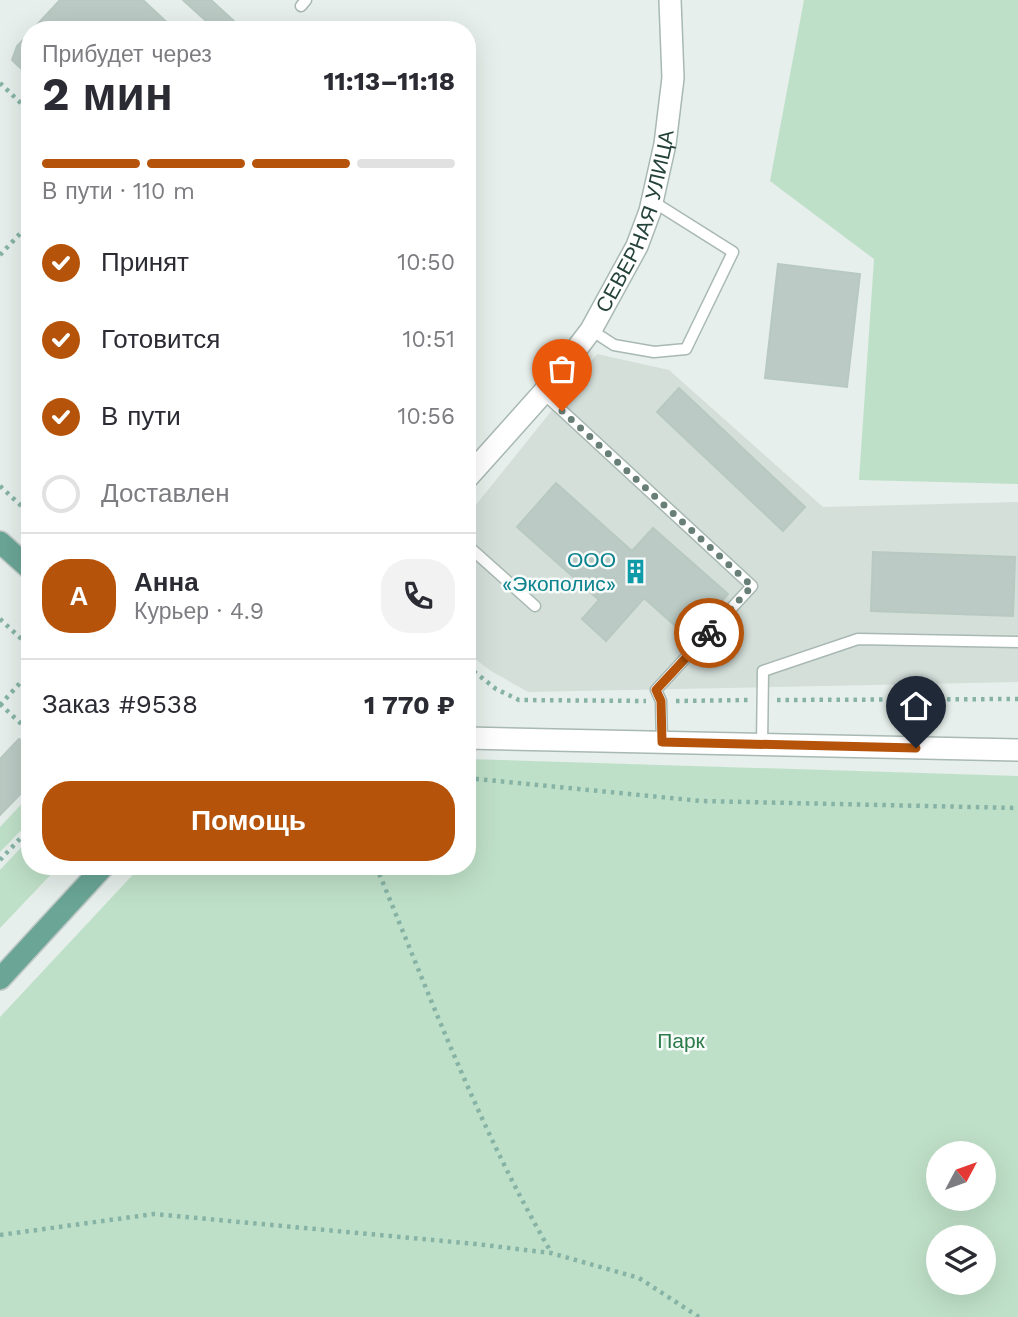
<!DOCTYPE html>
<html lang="ru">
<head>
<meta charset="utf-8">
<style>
	body { margin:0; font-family:"Work Sans",sans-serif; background:#f2f2f3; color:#2b2b33; height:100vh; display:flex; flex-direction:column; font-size:26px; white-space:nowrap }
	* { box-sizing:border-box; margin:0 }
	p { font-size:23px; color:#7c7c81 }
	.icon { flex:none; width:38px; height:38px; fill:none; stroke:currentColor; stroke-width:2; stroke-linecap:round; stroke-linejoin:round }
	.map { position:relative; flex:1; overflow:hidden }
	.side { position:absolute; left:21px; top:21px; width:455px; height:854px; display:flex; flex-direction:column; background:#fff; border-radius:28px; box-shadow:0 7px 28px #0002 }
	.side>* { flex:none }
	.needle { width:46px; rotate:49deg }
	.tools { position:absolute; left:926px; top:1141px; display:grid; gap:14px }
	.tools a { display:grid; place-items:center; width:70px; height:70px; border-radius:50%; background:#fff; box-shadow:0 7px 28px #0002; font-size:35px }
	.pin { position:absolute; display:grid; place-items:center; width:60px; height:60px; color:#fff; margin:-72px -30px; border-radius:50% 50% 50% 0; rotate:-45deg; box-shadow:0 0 7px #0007 }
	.pin .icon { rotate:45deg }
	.courier { position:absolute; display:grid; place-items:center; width:70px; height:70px; margin:-35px; border:5px solid #b45309; border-radius:50%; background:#fff; color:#222; box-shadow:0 2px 9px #0007 }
	.overview em { font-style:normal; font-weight:700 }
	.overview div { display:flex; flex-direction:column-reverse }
	.overview { display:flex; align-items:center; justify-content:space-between; height:119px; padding:0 21px }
	h1 { font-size:46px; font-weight:700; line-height:52px }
	.bar { display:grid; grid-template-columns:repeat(4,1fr); gap:10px 7px; align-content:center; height:84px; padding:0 21px }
	.bar i { height:9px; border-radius:5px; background:#e1e1e2 }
	.bar .selected { background:#b45309 }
	.bar p { grid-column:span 4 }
	.line { display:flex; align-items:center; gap:18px; padding:0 21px; border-top:2px solid #e1e1e2 }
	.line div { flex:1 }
	.round { display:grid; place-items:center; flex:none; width:74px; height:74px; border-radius:28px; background:#f2f2f3 }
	ol { padding:0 21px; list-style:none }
	li { display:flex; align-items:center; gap:21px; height:77px }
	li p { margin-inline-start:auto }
	li .icon { padding:7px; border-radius:50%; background:#b45309; color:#fff; stroke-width:4 }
	li:last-child { color:#7c7c81 }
	li i { width:38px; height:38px; border:4px solid #e1e1e2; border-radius:50% }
	.action { display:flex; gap:14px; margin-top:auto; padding:14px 21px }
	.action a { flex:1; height:80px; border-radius:28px; background:#b45309; color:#fff; font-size:28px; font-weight:700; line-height:80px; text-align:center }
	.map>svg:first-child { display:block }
	.built { fill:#d4dfda }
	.green { fill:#bfe0c8; fill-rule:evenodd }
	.building { fill:#bbcac4; stroke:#b8c9c2; stroke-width:2 }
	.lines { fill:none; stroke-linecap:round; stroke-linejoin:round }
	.service-casing { stroke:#a8b8b2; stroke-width:13 }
	.minor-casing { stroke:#a8b8b2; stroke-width:24 }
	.tertiary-casing { stroke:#a8b8b2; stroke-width:24 }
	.primary-casing { stroke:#c2cac8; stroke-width:24 }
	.path { stroke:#86b3a5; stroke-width:4.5; stroke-dasharray:3.5 5; stroke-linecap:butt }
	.service { stroke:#fff; stroke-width:10 }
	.minor { stroke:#fff; stroke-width:21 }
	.tertiary { stroke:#fff; stroke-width:21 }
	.primary { stroke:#6aa596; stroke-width:21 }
	.done { stroke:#687f78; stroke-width:7; stroke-dasharray:0 12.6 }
	.route { stroke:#b45309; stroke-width:9 }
	.labels { text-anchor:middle; stroke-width:5; stroke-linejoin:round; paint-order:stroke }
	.street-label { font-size:21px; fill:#24423a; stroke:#f7fbf9 }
	.culture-label { font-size:21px; fill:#0d838f; stroke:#f7fbf9; text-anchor:end }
	.park-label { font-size:21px; fill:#2d7a4b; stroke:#f7fbf9 }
</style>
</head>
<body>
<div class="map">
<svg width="1018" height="1317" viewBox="0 0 1018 1317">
	<rect width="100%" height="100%" fill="#e6efeb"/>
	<polygon class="built" points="597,354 669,370 823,507 1018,502 1018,682 528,692 491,671 467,653 467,516"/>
	<g class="green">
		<polygon points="804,0 1018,0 1018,484 859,480 874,259 770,181"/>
		<path d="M467 759 1018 776V1317H0V1017L141 866H467ZM938 1153H984V1199H938ZM938 1237H984V1283H938Z"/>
		<polygon points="30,795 30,821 0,852 0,827"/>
		<polygon points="30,838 30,866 59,866 0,928 0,870"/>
	</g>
	<g class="building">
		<polygon points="60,0 143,0 175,30 32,30"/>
		<polygon points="183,0 211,0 235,22 228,30 216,30"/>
		<polygon points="30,33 30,77 12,60 17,46"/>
		<polygon points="778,264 860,274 847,387 765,378"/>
		<polygon points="679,388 805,507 783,531 657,412"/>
		<polygon points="556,483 632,551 653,528 728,594 689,638 644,598 606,641 582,619 599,600 517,527"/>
		<polygon points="873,552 1015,557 1013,616 871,611"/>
		<polygon points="19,739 30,749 30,784 0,815 0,759"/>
	</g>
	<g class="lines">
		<defs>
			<g id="service">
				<polyline points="301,6 306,0"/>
				<polyline points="591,330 614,345 654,352 686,349 733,252 652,201"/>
				<polyline points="543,393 752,586 656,690 661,701 662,742"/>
				<polyline points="467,545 535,606"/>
				<polyline points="762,745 763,671 858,639 1018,642"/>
			</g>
			<g id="minor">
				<path id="s1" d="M467 478 543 393 591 330 637 246 650 211 665 144 673 78 670 0"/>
			</g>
			<polyline id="tertiary" points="467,738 1018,750"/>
			<g id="primary">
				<polyline points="0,542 30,569"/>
				<polyline points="0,979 104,866"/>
			</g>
		</defs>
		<use href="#service" class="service-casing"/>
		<use href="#minor" class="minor-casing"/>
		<use href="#tertiary" class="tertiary-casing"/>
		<use href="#primary" class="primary-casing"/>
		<g class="path">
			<polyline points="0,83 30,112"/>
			<polyline points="0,255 30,223"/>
			<polyline points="0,486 30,514"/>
			<polyline points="0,619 30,647"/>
			<polyline points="467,666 496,689 519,700 646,701"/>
			<polyline points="777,700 1018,699"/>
			<polyline points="676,701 748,700"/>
			<polyline points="0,704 30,732"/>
			<polyline points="0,705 30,672"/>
			<polyline points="467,778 701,801 1018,808"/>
			<polyline points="0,860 30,828"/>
			<path d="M376 866C430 996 480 1131 551 1252"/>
			<polyline points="0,1235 154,1214 476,1244 551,1253 639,1278 699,1317"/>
		</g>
		<use href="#service" class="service"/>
		<use href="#minor" class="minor"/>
		<use href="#tertiary" class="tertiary"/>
		<use href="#primary" class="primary"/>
	</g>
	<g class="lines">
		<polyline class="done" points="562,411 752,586 709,633"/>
		<polyline class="route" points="709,633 656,690 661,701 662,742 916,748"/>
	</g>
	<defs>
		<symbol id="building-bare" viewBox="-9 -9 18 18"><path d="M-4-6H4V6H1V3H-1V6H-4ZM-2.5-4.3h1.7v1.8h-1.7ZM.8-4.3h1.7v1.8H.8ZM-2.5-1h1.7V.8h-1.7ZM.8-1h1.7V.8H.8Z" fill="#0f9aa8" stroke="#f7fbf9" stroke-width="2.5" paint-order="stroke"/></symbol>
	</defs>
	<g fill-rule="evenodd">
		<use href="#building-bare" x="618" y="554" width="35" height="35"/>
	</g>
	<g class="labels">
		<g class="street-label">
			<text dy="7" stroke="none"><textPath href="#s1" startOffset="312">СЕВЕРНАЯ УЛИЦА</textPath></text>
		</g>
		<g class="culture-label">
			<text x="616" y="567">ООО<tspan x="616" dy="24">«Экополис»</tspan></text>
		</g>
		<g class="park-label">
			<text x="681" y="1048">Парк</text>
		</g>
	</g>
</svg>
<div class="tools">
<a><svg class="needle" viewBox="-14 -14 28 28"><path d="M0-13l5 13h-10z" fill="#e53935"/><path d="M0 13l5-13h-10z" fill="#7c7c81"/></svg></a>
<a><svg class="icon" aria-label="layers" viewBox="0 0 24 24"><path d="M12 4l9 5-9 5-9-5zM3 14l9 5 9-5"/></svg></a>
</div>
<div class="pin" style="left:562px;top:411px;background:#ea580c"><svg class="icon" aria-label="bag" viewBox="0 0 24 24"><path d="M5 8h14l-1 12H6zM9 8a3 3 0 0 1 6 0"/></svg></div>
<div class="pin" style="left:916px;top:748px;background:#1f2937"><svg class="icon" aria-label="home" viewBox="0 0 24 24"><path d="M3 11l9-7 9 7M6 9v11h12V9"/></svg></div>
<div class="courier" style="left:709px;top:633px"><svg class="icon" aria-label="bike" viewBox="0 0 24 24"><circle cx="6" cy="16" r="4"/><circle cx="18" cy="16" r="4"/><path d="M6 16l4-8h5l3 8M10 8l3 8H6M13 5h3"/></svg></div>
<section class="side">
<div class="overview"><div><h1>2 мин</h1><p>Прибудет через</p></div><em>11:13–11:18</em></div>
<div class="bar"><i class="selected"></i><i class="selected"></i><i class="selected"></i><i></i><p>В пути · 110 m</p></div>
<ol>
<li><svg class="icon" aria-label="check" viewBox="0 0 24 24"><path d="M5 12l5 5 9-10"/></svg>Принят<p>10:50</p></li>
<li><svg class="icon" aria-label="check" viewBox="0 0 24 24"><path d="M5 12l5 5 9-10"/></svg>Готовится<p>10:51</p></li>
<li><svg class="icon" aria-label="check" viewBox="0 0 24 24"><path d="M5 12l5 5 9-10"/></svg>В пути<p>10:56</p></li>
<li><i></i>Доставлен</li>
</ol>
<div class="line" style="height:126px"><b class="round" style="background:#b45309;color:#fff">А</b><div><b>Анна</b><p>Курьер · 4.9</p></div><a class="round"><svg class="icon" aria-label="phone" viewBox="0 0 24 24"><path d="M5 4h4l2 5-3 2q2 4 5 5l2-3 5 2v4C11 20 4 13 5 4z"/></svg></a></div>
<div class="line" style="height:91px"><div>Заказ #9538</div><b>1 770 ₽</b></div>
<div class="action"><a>Помощь</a></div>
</section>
</div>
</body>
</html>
